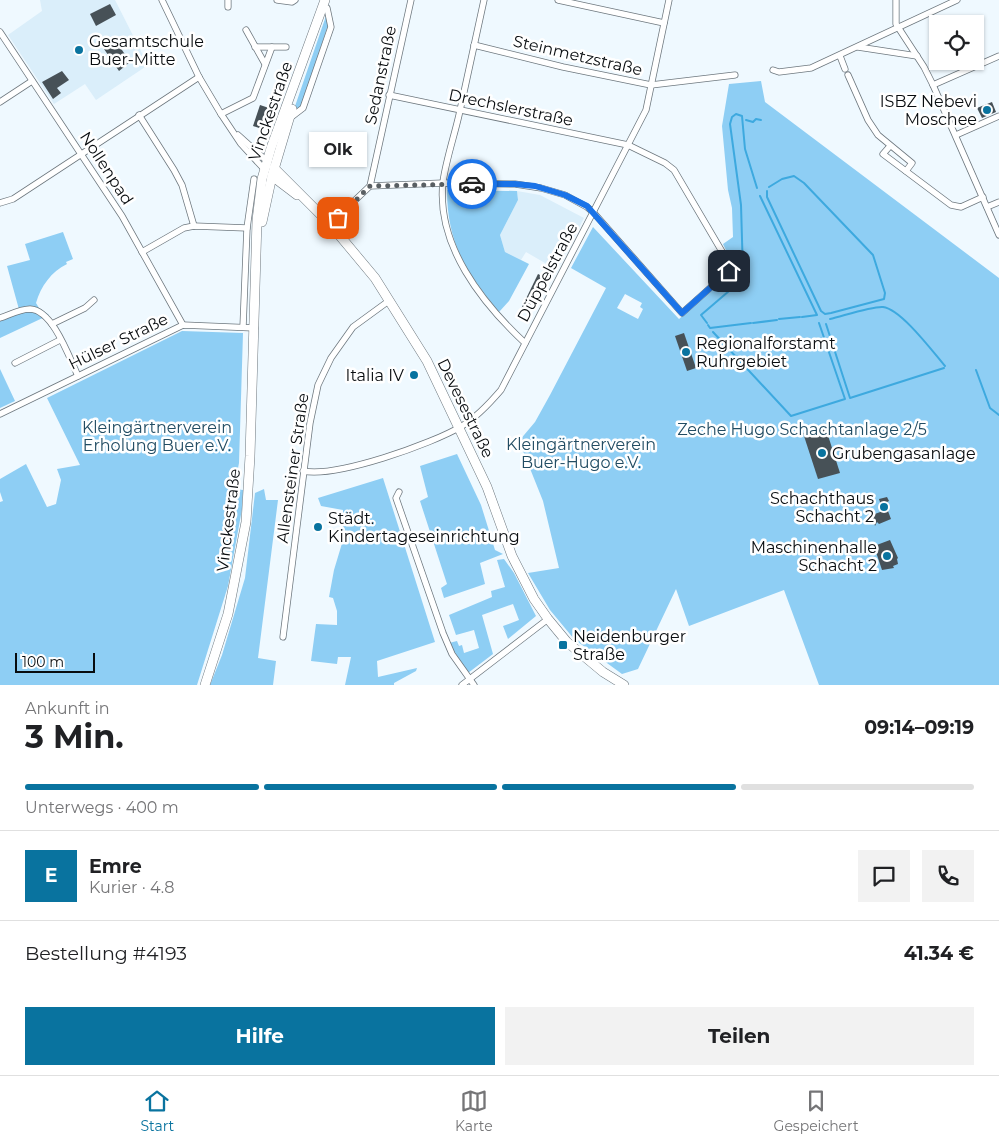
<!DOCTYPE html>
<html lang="de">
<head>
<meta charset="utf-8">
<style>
	body { margin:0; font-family:Montserrat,sans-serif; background:#f2f2f2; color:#202124; height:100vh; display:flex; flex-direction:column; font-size:19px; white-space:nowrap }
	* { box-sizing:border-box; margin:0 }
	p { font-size:16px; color:#757577 }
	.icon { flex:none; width:28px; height:28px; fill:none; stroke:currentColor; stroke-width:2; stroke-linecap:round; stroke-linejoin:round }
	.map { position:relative; height:685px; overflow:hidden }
	.panel { display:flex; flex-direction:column; background:#fff; flex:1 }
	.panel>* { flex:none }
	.buttons { position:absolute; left:929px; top:15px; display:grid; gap:10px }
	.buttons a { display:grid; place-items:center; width:55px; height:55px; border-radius:0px; background:#fff; box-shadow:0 1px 4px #0004; font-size:25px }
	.scale { position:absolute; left:15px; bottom:12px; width:80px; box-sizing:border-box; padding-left:5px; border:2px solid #080c0f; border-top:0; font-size:14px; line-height:18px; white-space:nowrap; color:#080c0f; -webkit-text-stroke:4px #fff; paint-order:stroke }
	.pin { position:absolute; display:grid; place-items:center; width:42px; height:42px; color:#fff; margin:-21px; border-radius:10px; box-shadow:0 2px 8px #0006 }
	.courier { position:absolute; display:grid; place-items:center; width:50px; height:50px; margin:-25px; border:4px solid #1a73e8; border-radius:50%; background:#fff; color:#222; box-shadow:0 1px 6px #0007 }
	.bubble { position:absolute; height:35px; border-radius:0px; background:#fff; box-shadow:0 1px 4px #0004; font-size:16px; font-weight:700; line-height:35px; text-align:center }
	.headline em { font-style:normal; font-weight:700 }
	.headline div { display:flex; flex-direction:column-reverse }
	.headline { display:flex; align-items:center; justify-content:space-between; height:85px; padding:0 25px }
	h1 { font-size:32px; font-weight:700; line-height:38px }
	.bar { display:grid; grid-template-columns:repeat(4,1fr); gap:8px 5px; align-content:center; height:60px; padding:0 25px }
	.bar i { height:6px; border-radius:4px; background:#e0e0e0 }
	.bar .selected { background:#09739f }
	.bar p { grid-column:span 4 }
	.line { display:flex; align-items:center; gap:12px; padding:0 25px; border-top:1px solid #e0e0e0 }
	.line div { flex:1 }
	.round { display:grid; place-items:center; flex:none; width:52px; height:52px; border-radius:0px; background:#f2f2f2 }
	.action { display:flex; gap:10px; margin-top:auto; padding:10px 25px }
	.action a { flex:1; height:58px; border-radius:0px; background:#09739f; color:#fff; font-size:20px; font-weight:700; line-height:58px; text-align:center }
	.action a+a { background:#f2f2f2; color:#202124 }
	.menu { display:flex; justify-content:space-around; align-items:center; height:70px; border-top:1px solid #e0e0e0; background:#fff; font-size:14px; color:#757577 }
	.menu a { display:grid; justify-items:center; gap:2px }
	.menu .selected { color:#09739f }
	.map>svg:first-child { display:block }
	.built { fill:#daeefa }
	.green { fill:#8ecef4; fill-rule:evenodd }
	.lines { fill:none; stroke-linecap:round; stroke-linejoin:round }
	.stream { stroke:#3da9df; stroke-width:2 }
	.building { fill:#475157 }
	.street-casing { stroke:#6e787f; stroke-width:7 }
	.secondary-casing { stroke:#6e787f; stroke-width:10 }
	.primary-casing { stroke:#6e787f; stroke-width:10 }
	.street { stroke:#fff; stroke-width:5.5 }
	.secondary { stroke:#fff; stroke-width:9 }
	.primary { stroke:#fff; stroke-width:9 }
	.done { stroke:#595f63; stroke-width:5; stroke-dasharray:0 9 }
	.route { stroke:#1a73e8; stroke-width:6 }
	.poi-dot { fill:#09739f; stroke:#fff; stroke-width:2 }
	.labels { text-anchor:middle; stroke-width:5; stroke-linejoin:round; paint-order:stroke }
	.poi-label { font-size:16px; fill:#080c0f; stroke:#fff; text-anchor:start }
	.street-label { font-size:16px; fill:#080c0f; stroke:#fff }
	.park-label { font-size:16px; fill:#214c63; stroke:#fff }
</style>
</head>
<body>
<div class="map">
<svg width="999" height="685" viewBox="0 0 999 685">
	<rect width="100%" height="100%" fill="#eff9ff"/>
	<g class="built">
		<polygon points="40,0 115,0 148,65 96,100 85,84 54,104 8,35 42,11"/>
		<polygon points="517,191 540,195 584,218 557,270 526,252 521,260 505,252 500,235 518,200"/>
	</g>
	<g class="green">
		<polygon points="327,13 329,27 327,28 301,107 292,115"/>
		<path d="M761 81 765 102 999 278V685H819L784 590 689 626 676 589 638 669 622 674 574 639 550 610 528 573 559 568 543 501 519 441 535 422 550 395 606 288 571 268 593 227 679 319 730 275 733 265 723 244 733 237 732 208 728 190 722 126 729 84ZM625 294 642 303 640 307 643 309 638 319 617 308Z"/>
		<path d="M447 190 517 191 518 200 500 235 505 252 529 264 509 301 499 312C466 272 447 243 447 190Z"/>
		<path d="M63 232 73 259 66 262 67 264C51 272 41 286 36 303L39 308 49 315 0 338V320L20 313 7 266 30 260 25 244Z"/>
		<polygon points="182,331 243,333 239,463 234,489 243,490 242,509 228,586 197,685 0,685 0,502 3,501 0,492 0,479 26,464 47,507 56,504 61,480 57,469 80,465 47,398"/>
		<polygon points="0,369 15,401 0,408"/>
		<polygon points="457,454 481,505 495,550 503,554 480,563 485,584 444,598 441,588 447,584 420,501 428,497 420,466"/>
		<polygon points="383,478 435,642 377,661 378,677 417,668 416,671 394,683 394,685 345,685 351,657 338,657 337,664 311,661 316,624 337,625 337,611 333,598 329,597 334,570 343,540 343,510 321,506 318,498"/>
		<polygon points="264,489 266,500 278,500 258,658 276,661 273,685 210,685 222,655 245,578 255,493"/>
		<polygon points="504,559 514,573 536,616 508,639 503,626 519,620 513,604 482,615 493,654 468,673 449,643 457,641 459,646 462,645 464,653 479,648 474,630 456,635 449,615 492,597 491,591 505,587 497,560"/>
	</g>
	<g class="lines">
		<g class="stream">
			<polyline points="746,120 753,122 756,119 761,120"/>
			<polyline points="767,191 767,197 821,311 825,314 831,313 884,299 885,293 873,255 804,183 794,176 782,179 769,187"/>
			<polyline points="760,196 817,315 802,317"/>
			<polyline points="743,273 741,205 730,124 732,117 736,114 742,116 745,149 757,188"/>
			<polyline points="779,319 800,317"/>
			<path d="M830 319C843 316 872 306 883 307 901 309 933 352 945 366"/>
			<polyline points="707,323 701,315 743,279"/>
			<polyline points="753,323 777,320"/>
			<polyline points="826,324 850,398 944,368"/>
			<polyline points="708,325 710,328 751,323"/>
			<polyline points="713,332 791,416 845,399 819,323"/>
			<polyline points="976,370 990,408 999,415"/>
		</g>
	</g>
	<g class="building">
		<polygon points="110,4 116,15 96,26 90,14"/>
		<polygon points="114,38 130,62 119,71 104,49 107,47 105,44"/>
		<polygon points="62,71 69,80 57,88 61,93 53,99 42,82"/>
		<polygon points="992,102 996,112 982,118 977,108"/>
		<polygon points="260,105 272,109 265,130 253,126"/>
		<polygon points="538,274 544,277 527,312 521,309"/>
		<polygon points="684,333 696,368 687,371 675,336"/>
		<polygon points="825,426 840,473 818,479 803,433"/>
		<polygon points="887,497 889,501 885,503 891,519 879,524 877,522 875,526 872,515 883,511 879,499"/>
		<polygon points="890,540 898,558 897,559 898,564 893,566 894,568 882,570 874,546"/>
	</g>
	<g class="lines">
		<defs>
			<g id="street">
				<polyline points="162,0 199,77 221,114 241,144 265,170"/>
				<polyline points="277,0 292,2 295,0"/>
				<path d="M484 0C476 38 467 77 459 115 454 137 446 160 443 182 436 245 482 303 525 343"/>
				<polyline points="558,0 664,23"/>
				<polyline points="896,0 896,24 924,67 933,85 999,235"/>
				<polyline points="228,7 228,0"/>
				<polyline points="246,30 265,64"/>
				<polyline points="0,32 122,216 183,325"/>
				<polyline points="474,45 563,67 651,85 735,75"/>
				<polyline points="255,47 286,47"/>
				<polyline points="858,47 917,56"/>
				<polyline points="840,56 845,69"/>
				<polyline points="773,70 779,72 811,68 957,0"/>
				<polyline points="848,75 868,120 878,135 912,163 906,171"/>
				<polyline points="933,85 999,56"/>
				<polyline points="0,102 32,81"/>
				<polyline points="221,114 253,98 272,47"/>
				<polyline points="139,115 174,170 182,185 194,226"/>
				<polyline points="290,118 303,108 331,27 327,8"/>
				<polyline points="238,135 268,162"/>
				<polyline points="956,135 999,116"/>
				<polyline points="890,146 883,154 951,205 961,207 983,197"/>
				<polyline points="370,186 411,0"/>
				<polyline points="0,203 13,199 199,77"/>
				<polyline points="987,207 999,202"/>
				<polyline points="330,224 370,186 443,183 515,184 541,188 565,195 587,207 593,212 682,313 729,271 730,267 727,260 674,170 665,163 628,145 389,95"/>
				<polyline points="142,252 184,228 194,226 247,228"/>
				<path d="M0 318C9 315 20 309 30 309 53 310 69 357 78 376"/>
				<polyline points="52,324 85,308 94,300"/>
				<polyline points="243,327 247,228 254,179"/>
				<polyline points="15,363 60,340"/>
				<polyline points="0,414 183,325 255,328"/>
				<path d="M303 471C336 478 432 444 462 426 477 417 489 404 501 390L646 110 669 0"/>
				<polyline points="399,492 396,498 443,633 452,654 474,685"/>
				<polyline points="283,637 310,423 318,385 331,358 353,327 390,300"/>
				<polyline points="462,685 548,619"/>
			</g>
			<g id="secondary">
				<polyline points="274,168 330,224 375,278 427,361 487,487 512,556 534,599 548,619 567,642 603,672 624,685"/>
				<polyline points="272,176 297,195"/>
			</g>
			<g id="primary">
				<polyline points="262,222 272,176 292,109"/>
				<polyline points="205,685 228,614 246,522 250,456 257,220 262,179 271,148 325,0"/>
			</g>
		</defs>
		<use href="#street" class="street-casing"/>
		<use href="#secondary" class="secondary-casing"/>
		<use href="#primary" class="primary-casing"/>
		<use href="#street" class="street"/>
		<use href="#secondary" class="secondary"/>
		<use href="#primary" class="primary"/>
	</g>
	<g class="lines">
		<polyline class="done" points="338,218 370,186 472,184"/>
		<polyline class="route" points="472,184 515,184 535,186 565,195 587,206 682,313 729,271"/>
	</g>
	<g class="poi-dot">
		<circle cx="79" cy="50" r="5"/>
		<circle cx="987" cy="110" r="5"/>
		<circle cx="686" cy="352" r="5"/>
		<circle cx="414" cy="375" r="5"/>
		<circle cx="822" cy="453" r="5"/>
		<circle cx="884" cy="507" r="5"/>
		<circle cx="318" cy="527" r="5"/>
		<circle cx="887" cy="556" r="5"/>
		<rect x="558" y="640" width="10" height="10" rx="2.5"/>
	</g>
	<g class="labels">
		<g class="poi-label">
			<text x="89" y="47">Gesamtschule<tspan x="89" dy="18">Buer-Mitte</tspan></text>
			<text x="977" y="107" text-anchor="end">ISBZ Nebevi<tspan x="977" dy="18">Moschee</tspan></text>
			<text x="696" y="349">Regionalforstamt<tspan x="696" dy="18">Ruhrgebiet</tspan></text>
			<text x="404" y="381" text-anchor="end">Italia IV</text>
			<text x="832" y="459">Grubengasanlage</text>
			<text x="874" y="504" text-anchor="end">Schachthaus<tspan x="874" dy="18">Schacht 2</tspan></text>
			<text x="328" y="524">Städt.<tspan x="328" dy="18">Kindertageseinrichtung</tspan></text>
			<text x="877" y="553" text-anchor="end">Maschinenhalle<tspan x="877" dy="18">Schacht 2</tspan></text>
			<text x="573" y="642">Neidenburger<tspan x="573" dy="18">Straße</tspan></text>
		</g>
		<g class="street-label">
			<text transform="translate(578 55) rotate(13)" y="6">Steinmetzstraße</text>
			<text transform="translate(380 75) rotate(-78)" y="6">Sedanstraße</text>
			<text transform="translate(511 107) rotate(12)" y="6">Drechslerstraße</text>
			<text transform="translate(270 111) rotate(-71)" y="6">Vinckestraße</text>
			<text transform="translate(107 168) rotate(57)" y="6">Nollenpad</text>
			<text transform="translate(547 272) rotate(-62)" y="6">Düppelstraße</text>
			<text transform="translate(118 341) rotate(-26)" y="6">Hülser Straße</text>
			<text transform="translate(466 408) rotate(64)" y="6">Devesestraße</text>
			<text transform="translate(292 468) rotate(-82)" y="6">Allensteiner Straße</text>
			<text transform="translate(228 520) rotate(-83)" y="6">Vinckestraße</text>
		</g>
		<g class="park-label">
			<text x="157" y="433">Kleingärtnerverein<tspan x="157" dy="18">Erholung Buer e.V.</tspan></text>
			<text x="802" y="435">Zeche Hugo Schachtanlage 2/5</text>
			<text x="581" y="450">Kleingärtnerverein<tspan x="581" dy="18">Buer-Hugo e.V.</tspan></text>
		</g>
	</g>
</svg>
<div class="buttons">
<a><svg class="icon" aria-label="locate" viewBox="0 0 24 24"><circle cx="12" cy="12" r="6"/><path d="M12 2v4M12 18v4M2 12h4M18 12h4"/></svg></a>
</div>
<div class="scale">100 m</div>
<div class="pin" style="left:338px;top:218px;background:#ea580c"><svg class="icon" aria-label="bag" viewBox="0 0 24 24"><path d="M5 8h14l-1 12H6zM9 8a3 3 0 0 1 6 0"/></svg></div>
<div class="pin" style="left:729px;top:271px;background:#1f2937"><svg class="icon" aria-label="home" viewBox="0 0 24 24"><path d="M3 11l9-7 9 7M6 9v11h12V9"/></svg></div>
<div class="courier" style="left:472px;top:184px"><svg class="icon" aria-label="car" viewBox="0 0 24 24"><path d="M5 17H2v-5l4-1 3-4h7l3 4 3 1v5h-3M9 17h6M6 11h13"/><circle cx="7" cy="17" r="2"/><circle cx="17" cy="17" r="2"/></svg></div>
<div class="bubble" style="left:309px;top:132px;width:58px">Olk</div>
</div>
<section class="panel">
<div class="headline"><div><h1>3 Min.</h1><p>Ankunft in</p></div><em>09:14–09:19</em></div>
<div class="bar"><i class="selected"></i><i class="selected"></i><i class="selected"></i><i></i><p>Unterwegs · 400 m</p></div>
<div class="line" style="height:90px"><b class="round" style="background:#09739f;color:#fff">E</b><div><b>Emre</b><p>Kurier · 4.8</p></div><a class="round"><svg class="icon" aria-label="chat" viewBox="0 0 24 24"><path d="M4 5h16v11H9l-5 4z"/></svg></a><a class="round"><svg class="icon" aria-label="phone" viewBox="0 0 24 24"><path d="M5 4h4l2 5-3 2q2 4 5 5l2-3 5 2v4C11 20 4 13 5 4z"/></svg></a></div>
<div class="line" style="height:65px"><div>Bestellung #4193</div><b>41.34 €</b></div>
<div class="action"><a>Hilfe</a><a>Teilen</a></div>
</section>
<nav class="menu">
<a class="selected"><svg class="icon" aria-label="home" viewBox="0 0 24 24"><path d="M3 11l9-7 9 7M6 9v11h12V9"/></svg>Start</a>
<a><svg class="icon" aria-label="map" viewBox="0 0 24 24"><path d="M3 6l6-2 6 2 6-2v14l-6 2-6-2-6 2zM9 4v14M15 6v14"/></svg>Karte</a>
<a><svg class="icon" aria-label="saved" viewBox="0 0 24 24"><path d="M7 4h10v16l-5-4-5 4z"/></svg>Gespeichert</a>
</nav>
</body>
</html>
